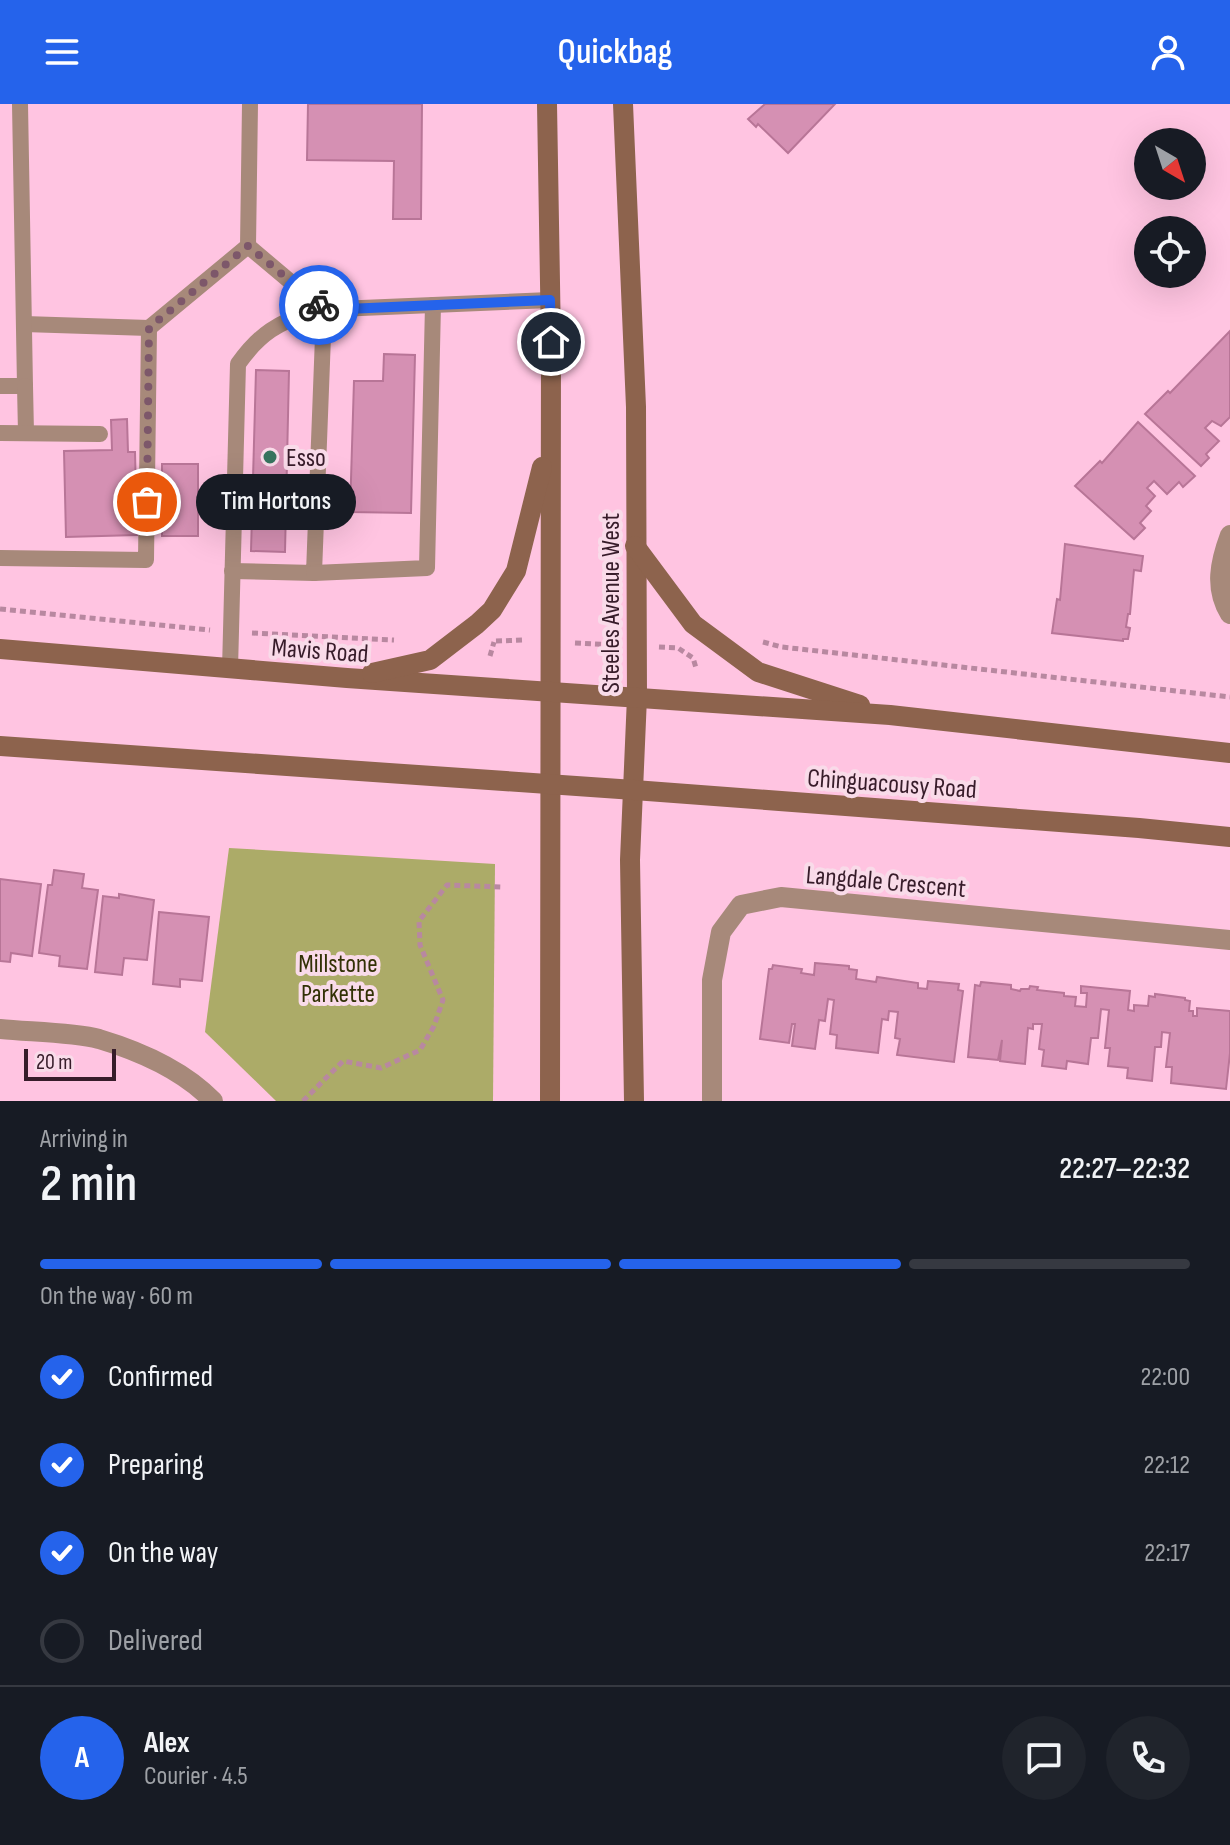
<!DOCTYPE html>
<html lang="en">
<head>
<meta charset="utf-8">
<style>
	body { margin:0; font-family:"Sofia Sans Condensed",sans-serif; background:#20242c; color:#f1f3f6; height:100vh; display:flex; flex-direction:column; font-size:30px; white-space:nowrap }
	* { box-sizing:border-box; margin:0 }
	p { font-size:26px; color:#9ea1a6 }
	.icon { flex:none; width:44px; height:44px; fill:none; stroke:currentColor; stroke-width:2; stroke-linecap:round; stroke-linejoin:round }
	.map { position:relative; height:997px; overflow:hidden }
	.panel { display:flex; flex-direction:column; background:#171b24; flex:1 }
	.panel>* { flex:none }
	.needle { width:52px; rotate:141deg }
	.buttons { position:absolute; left:1134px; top:24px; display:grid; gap:16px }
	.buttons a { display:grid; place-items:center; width:72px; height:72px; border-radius:50%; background:#171b24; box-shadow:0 8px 32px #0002; font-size:40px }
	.scale { position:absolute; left:24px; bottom:20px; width:92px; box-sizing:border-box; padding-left:8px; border:4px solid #371c2a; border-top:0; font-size:22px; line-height:28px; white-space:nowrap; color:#371c2a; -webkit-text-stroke:6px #f9dbe9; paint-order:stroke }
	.pin { position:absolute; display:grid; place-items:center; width:68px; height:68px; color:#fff; margin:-34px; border:4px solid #fff; border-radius:50%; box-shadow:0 2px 8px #0007 }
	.courier { position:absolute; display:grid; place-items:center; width:80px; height:80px; margin:-40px; border:6px solid #2563eb; border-radius:50%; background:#fff; color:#222; box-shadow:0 2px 10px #0007 }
	.bubble { position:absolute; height:56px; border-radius:28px; background:#171b24; box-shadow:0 8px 32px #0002; font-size:26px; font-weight:600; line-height:56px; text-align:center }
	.overview em { font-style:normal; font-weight:600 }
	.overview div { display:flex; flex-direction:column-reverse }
	.overview { display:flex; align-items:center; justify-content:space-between; height:136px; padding:0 40px }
	h1 { font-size:52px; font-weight:600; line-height:60px }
	.bar { display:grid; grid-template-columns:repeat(4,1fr); gap:12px 8px; align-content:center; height:96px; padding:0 40px }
	.bar i { height:10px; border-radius:6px; background:#363941 }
	.bar .current { background:#2563eb }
	.bar p { grid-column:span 4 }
	.line { display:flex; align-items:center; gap:20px; padding:0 40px; border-top:2px solid #363941 }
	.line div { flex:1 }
	.round { display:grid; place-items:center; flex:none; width:84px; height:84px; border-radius:42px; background:#20242c }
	ol { padding:0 40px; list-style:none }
	li { display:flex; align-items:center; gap:24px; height:88px }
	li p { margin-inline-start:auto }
	li .icon { padding:8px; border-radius:50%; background:#2563eb; color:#fff; stroke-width:4 }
	li:last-child { color:#9ea1a6 }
	li i { width:44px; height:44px; border:4px solid #363941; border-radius:50% }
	header { display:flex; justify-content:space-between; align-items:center; height:104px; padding:0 40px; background:#2563eb; color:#fff; font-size:36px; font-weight:600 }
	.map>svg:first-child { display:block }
	.green { fill:#acab68 }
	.building { fill:#d590b3; stroke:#b87597; stroke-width:2 }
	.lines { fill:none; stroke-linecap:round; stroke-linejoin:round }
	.path { stroke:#b888a0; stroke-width:5; stroke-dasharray:6 4; stroke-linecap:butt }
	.service { stroke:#a7897a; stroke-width:16 }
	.minor { stroke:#a7897a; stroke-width:20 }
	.secondary { stroke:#8d634d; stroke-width:20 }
	.done { stroke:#7d576a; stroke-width:8; stroke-dasharray:0 14.4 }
	.route { stroke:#2563eb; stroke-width:10 }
	.poi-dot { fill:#38745f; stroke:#f9dbe9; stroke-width:3 }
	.labels { text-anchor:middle; stroke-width:8; stroke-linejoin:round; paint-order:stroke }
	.poi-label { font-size:26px; fill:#371c2a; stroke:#f9dbe9; text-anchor:start }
	.street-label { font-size:26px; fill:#371c2a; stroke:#f9dbe9 }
	.park-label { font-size:26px; fill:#323105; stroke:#f9dbe9 }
</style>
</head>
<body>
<header><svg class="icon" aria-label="menu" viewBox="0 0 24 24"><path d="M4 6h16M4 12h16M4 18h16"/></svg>Quickbag<svg class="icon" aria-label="person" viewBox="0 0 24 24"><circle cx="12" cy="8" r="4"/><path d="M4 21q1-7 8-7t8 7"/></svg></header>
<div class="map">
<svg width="1230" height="997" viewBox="0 0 1230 997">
	<rect width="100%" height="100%" fill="#ffc4e1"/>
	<polygon class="green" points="229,744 495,760 493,997 276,997 205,928"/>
	<g class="building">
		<polygon points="308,0 422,0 421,115 393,115 394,57 307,56"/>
		<polygon points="765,0 835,0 788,49 758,20 756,23 748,15"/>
		<polygon points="1230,227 1230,313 1221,322 1212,317 1205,324 1219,337 1206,350 1209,354 1201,362 1145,310 1168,287 1170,289"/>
		<polygon points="384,250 415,251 411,409 350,408 354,277 383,277"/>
		<polygon points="256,266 289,267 285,448 251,447"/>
		<polygon points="127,315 128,348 135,348 137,431 66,433 64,347 112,346 111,316"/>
		<polygon points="1138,318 1195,372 1183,383 1179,378 1167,390 1154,377 1147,384 1155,392 1146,402 1151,407 1140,419 1145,424 1134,435 1075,382 1100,357 1102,359"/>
		<rect x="162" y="360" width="36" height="72"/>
		<polygon points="1065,440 1143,452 1141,467 1134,466 1130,510 1128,510 1126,523 1130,524 1128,535 1123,535 1123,537 1052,529 1057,495 1060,496"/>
		<polygon points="54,766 84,770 82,784 98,786 87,865 59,862 60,852 39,849 48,781 52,781"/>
		<polygon points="0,775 41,780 32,852 11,849 10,858 0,857"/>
		<polygon points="119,790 154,796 147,856 124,854 122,871 95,868 103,792 119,794"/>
		<polygon points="159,808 209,813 202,877 180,875 180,883 153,880"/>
		<polygon points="815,859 849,862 849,865 857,866 856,875 876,878 877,873 918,879 918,884 927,885 928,877 959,880 958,886 963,887 954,958 897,951 900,935 895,934 898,908 889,907 888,916 882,915 878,949 836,944 837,931 830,930 834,896 828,895 825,917 819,916 815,945 792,942 795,920 792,920 789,939 760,935 769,865 772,865 773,861 802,865 801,869 814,871"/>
		<polygon points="981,878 1011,881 1011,885 1020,887 1021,885 1029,885 1030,882 1038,883 1037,886 1064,889 1064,892 1076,893 1075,902 1086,903 1087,889 1081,889 1081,882 1130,887 1128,906 1134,907 1134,901 1148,902 1149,892 1155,893 1155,890 1185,894 1185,896 1190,897 1189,907 1193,907 1193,912 1197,912 1197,904 1230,907 1230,949 1226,985 1171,979 1172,963 1166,963 1170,929 1162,928 1161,943 1155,943 1152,977 1127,974 1128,964 1108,962 1110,944 1105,944 1109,906 1101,905 1098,934 1091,934 1088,960 1067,957 1066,965 1042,962 1044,946 1039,945 1042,920 1033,920 1033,925 1028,924 1025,960 1000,957 1002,936 998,956 968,953 975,881 980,882"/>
	</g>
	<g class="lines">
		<g class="path">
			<polyline points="0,505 210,526"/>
			<polyline points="252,529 394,536"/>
			<polyline points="496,537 525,536"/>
			<polyline points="763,538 782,543 1230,593"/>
			<polyline points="575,539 613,541"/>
			<polyline points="659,543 678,544 693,554 696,564"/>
			<polyline points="490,552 494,538"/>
			<polyline points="303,997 343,957 381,964 420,946 434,922 443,896 420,841 419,817 447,781 502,783"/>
		</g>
		<g class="service">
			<polyline points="24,220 149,224 248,142 250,0"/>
			<polyline points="0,282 25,282 20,0"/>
			<polyline points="25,282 26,329"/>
			<polyline points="0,329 100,330"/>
			<polyline points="0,454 146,456 149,224"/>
			<polyline points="232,467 314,469 324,206 248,142"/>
			<polyline points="314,469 427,464 433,201"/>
			<path d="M230 565 238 260C260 229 278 219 314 206L550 196"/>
		</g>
		<g class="minor">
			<path d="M1230 431C1220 458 1214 484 1230 510"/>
			<path d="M0 925C29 928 72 928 99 935 139 947 184 967 213 997"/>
			<polyline points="712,997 712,876 721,828 741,801 781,793 1230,836"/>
		</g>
		<g class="secondary">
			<polyline points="547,0 551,238 550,997"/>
			<polyline points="623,0 636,303 637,593 630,756 634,997"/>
			<polyline points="635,442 693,520 758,568 860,601"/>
			<polyline points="0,545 347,574 890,611 1230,649"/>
			<polyline points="372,569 430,556 477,520 492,506 516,467 542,363"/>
			<polyline points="0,642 634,686 1139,724 1230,733"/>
		</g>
	</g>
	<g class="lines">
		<polyline class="done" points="147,398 149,224 248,142 319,201"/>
		<polyline class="route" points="319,201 324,206 550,196 551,238"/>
	</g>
	<circle class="poi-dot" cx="270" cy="353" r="8"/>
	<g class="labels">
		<g class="poi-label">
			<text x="286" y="362">Esso</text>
		</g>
		<g class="street-label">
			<text transform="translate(610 499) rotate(-90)" y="9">Steeles Avenue West</text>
			<text transform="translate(320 546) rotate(4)" y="9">Mavis Road</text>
			<text transform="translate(892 679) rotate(4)" y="9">Chinguacousy Road</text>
			<text transform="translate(886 777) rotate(5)" y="9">Langdale Crescent</text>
		</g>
		<g class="park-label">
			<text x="338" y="868">Millstone<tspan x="338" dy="30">Parkette</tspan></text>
		</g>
	</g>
</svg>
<div class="buttons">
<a><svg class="needle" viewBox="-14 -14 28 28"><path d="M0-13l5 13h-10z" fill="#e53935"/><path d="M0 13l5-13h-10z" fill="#9ea1a6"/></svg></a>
<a><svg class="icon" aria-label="locate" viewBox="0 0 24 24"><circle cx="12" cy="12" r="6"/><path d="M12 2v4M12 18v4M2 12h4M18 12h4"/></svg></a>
</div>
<div class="scale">20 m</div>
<div class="pin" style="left:147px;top:398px;background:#ea580c"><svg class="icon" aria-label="bag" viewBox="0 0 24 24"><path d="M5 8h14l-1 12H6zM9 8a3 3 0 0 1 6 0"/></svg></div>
<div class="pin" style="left:551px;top:238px;background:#1f2937"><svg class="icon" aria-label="home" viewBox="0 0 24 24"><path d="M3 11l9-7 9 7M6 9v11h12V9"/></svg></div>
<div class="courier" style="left:319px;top:201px"><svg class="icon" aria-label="bike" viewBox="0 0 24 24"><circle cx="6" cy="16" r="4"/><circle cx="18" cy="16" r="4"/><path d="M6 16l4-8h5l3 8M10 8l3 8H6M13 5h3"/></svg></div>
<div class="bubble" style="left:196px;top:370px;width:160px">Tim Hortons</div>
</div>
<section class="panel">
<div class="overview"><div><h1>2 min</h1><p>Arriving in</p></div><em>22:27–22:32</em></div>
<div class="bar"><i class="current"></i><i class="current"></i><i class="current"></i><i></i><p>On the way · 60 m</p></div>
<ol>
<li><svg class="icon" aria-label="check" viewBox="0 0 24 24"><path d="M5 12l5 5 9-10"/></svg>Confirmed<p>22:00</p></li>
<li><svg class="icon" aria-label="check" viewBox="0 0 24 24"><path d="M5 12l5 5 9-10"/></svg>Preparing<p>22:12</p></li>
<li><svg class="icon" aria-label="check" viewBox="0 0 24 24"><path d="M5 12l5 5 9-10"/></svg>On the way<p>22:17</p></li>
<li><i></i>Delivered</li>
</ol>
<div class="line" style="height:144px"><b class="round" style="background:#2563eb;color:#fff">A</b><div><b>Alex</b><p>Courier · 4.5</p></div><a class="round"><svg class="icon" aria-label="chat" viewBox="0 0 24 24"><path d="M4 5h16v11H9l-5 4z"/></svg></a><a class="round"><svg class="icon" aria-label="phone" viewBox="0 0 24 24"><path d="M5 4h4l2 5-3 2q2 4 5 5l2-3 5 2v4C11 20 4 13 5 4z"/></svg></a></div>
</section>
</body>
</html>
